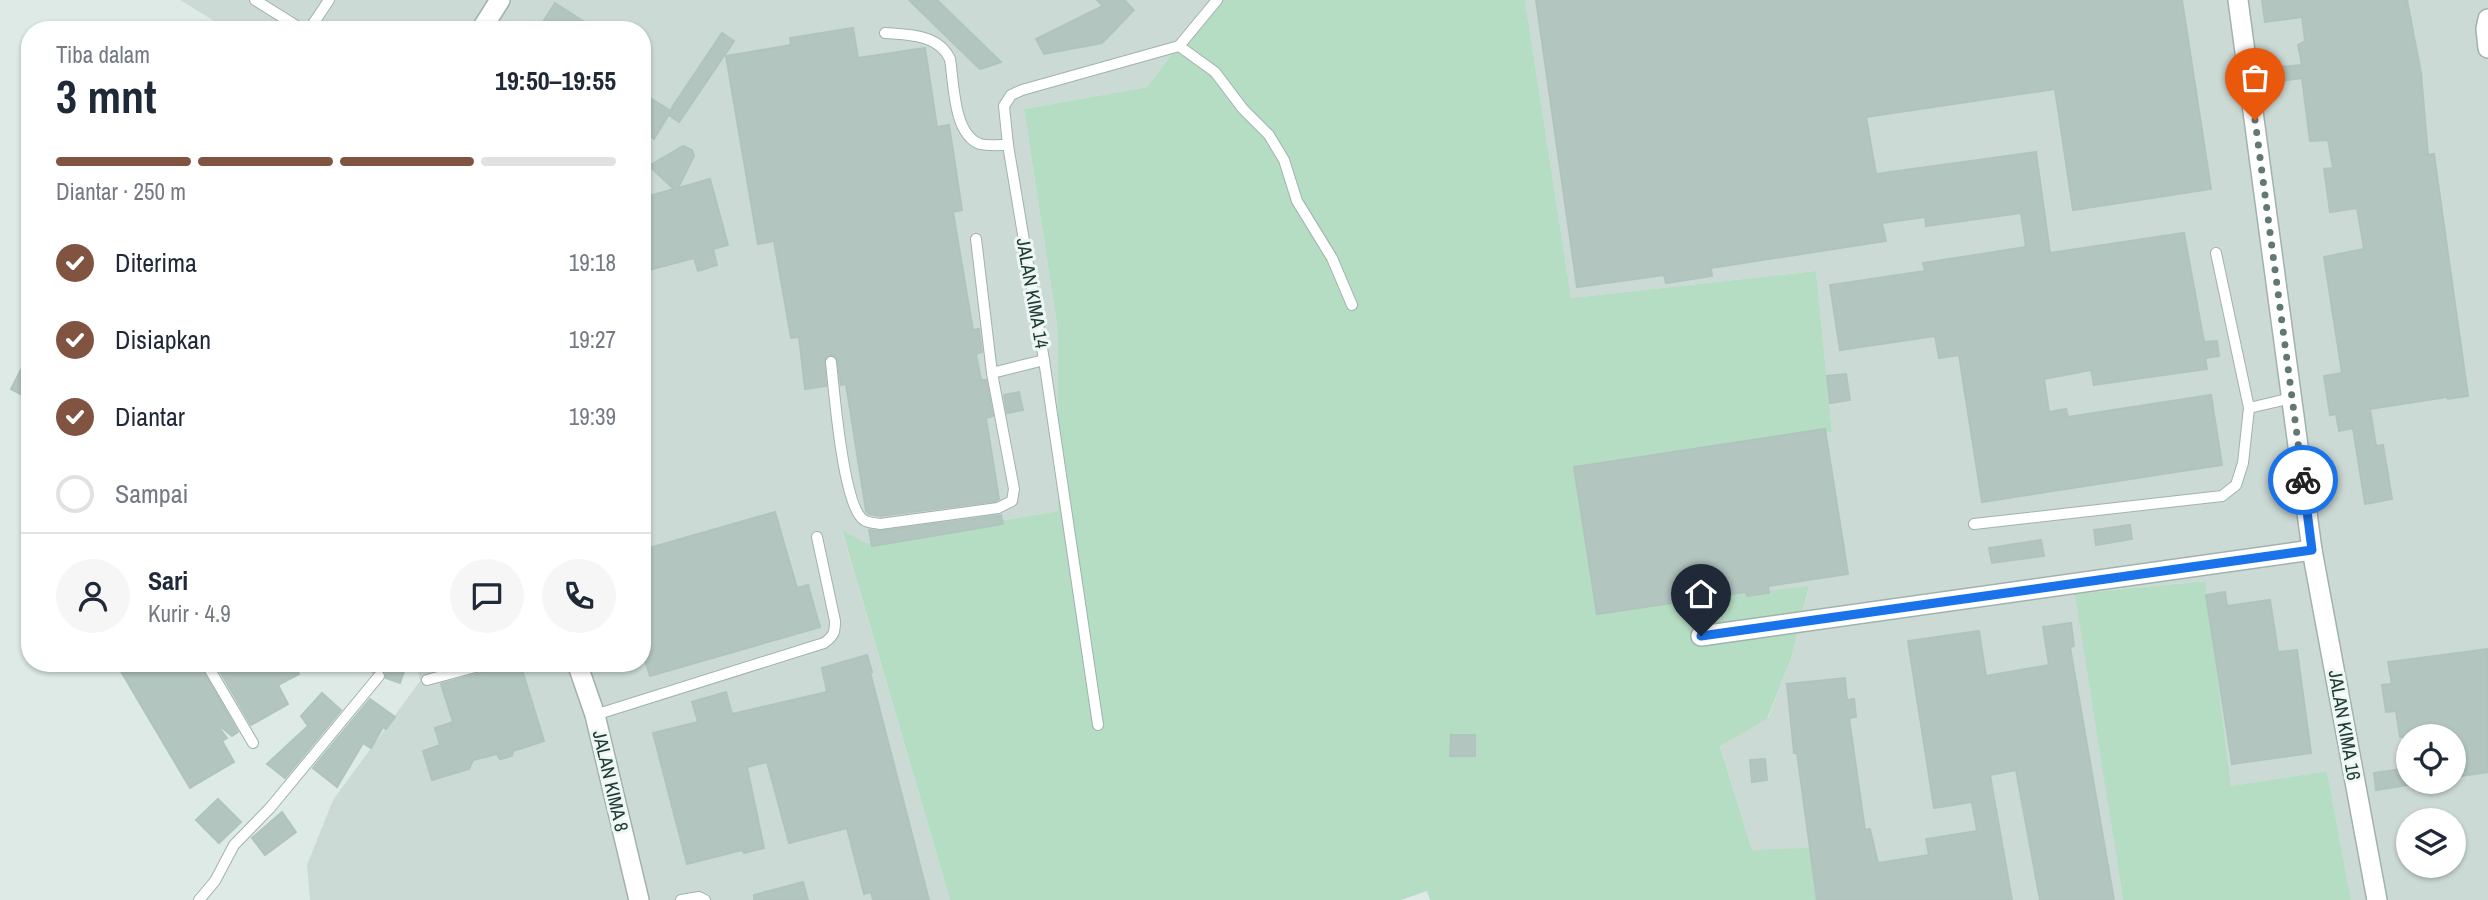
<!DOCTYPE html>
<html lang="id">
<head>
<meta charset="utf-8">
<style>
	body { margin:0; font-family:"Archivo Narrow",sans-serif; background:#f6f6f7; color:#1f2937; height:100vh; display:flex; flex-direction:column; font-size:26px; white-space:nowrap }
	* { box-sizing:border-box; margin:0 }
	p { font-size:23px; color:#747a83 }
	.icon { flex:none; width:38px; height:38px; fill:none; stroke:currentColor; stroke-width:2; stroke-linecap:round; stroke-linejoin:round }
	.map { position:relative; flex:1; overflow:hidden }
	.drawer { position:absolute; left:21px; top:21px; width:630px; height:651px; display:flex; flex-direction:column; background:#fff; border-radius:28px; box-shadow:0 2px 5px #0004 }
	.drawer>* { flex:none }
	.tools { position:absolute; left:2396px; top:724px; display:grid; gap:14px }
	.tools a { display:grid; place-items:center; width:70px; height:70px; border-radius:50%; background:#fff; box-shadow:0 2px 5px #0004; font-size:35px }
	.pin { position:absolute; display:grid; place-items:center; width:60px; height:60px; color:#fff; margin:-72px -30px; border-radius:50% 50% 50% 0; rotate:-45deg; box-shadow:0 0 7px #0007 }
	.pin .icon { rotate:45deg }
	.courier { position:absolute; display:grid; place-items:center; width:70px; height:70px; margin:-35px; border:5px solid #1a73e8; border-radius:50%; background:#fff; color:#222; box-shadow:0 2px 9px #0007 }
	.summary em { font-style:normal; font-weight:800 }
	.summary div { display:flex; flex-direction:column-reverse }
	.summary { display:flex; align-items:center; justify-content:space-between; height:119px; padding:0 35px }
	h1 { font-size:46px; font-weight:800; line-height:52px }
	.bar { display:grid; grid-template-columns:repeat(4,1fr); gap:10px 7px; align-content:center; height:84px; padding:0 35px }
	.bar i { height:9px; border-radius:5px; background:#e0e1e3 }
	.bar .on { background:#815341 }
	.bar p { grid-column:span 4 }
	.line { display:flex; align-items:center; gap:18px; padding:0 35px; border-top:2px solid #e0e1e3 }
	.line div { flex:1 }
	.round { display:grid; place-items:center; flex:none; width:74px; height:74px; border-radius:37px; background:#f6f6f7 }
	ol { padding:0 35px; list-style:none }
	li { display:flex; align-items:center; gap:21px; height:77px }
	li p { margin-inline-start:auto }
	li .icon { padding:7px; border-radius:50%; background:#815341; color:#fff; stroke-width:4 }
	li:last-child { color:#747a83 }
	li i { width:38px; height:38px; border:4px solid #e0e1e3; border-radius:50% }
	.map>svg:first-child { display:block }
	.built { fill:#ccdad5; fill-rule:evenodd }
	.green { fill:#b5ddc3 }
	.building { fill:#b3c5bf; stroke:#b0c4be; stroke-width:2 }
	.lines { fill:none; stroke-linecap:round; stroke-linejoin:round }
	.service-casing { stroke:#a1b2ae; stroke-width:12 }
	.minor-casing { stroke:#a1b2ae; stroke-width:22 }
	.service { stroke:#fff; stroke-width:10 }
	.minor { stroke:#fff; stroke-width:19 }
	.done { stroke:#627874; stroke-width:7; stroke-dasharray:0 12.6 }
	.route { stroke:#1a73e8; stroke-width:9 }
	.labels { text-anchor:middle; stroke-width:6; stroke-linejoin:round; paint-order:stroke }
	.street-label { font-size:19px; fill:#1f3b36; stroke:#eef7f3 }
</style>
</head>
<body>
<div class="map">
<svg width="2488" height="900" viewBox="0 0 2488 900">
	<rect width="100%" height="100%" fill="#deeae6"/>
	<g class="built">
		<polygon points="180,0 1212,0 1147,87 1024,109 1058,331 1058,511 865,543 842,531 950,900 310,900 307,865 333,800 420,681 416,663 642,663 642,30 229,30"/>
		<path d="M1525 0H2488V900H2351L2327 771 2231 786 2204 581 2076 594 2123 900H1818L1752 850 1720 745 1768 718 1791 659 1809 587 1603 610 1587 465 1832 432 1816 271 1571 298ZM2408 737H2454V782H2408ZM2408 821H2454V866H2408Z"/>
	</g>
	<g class="green">
		<polygon points="1212,0 1525,0 1571,298 1816,271 1832,432 1587,465 1603,610 1809,586 1791,659 1767,719 1720,746 1752,850 1811,848 1818,900 1430,900 1427,891 1401,900 950,900 842,530 866,543 1058,511 1058,331 1024,109 1147,87"/>
		<polygon points="2205,581 2231,786 2327,771 2351,900 2123,900 2075,594"/>
	</g>
	<g class="building">
		<polygon points="909,0 937,0 1001,62 980,69"/>
		<polygon points="1097,0 1124,0 1134,10 1102,43 1044,54 1036,39 1103,6"/>
		<polygon points="1536,0 2182,0 2211,189 2073,210 2055,89 1866,117 1876,174 2036,152 2050,253 2184,233 2204,342 2217,341 2219,356 2205,358 2207,369 2094,385 2091,370 2044,379 2049,412 2066,409 2068,417 2211,395 2222,465 1982,502 1959,355 1939,358 1935,336 1840,350 1830,285 1925,271 1923,263 2026,247 2021,213 1926,226 1925,217 1882,223 1886,241 1711,268 1712,276 1666,283 1664,275 1577,287"/>
		<polygon points="2262,0 2407,0 2421,73 2428,155 2434,154 2468,396 2448,399 2447,397 2370,409 2376,446 2383,445 2392,499 2365,504 2353,428 2339,431 2336,414 2330,415 2324,376 2342,373 2324,257 2364,249 2357,208 2330,212 2324,169 2333,168 2328,140 2310,141 2302,78 2281,81 2279,67 2302,65 2298,45 2305,41 2302,17 2265,22"/>
		<polygon points="555,3 597,30 538,30"/>
		<polygon points="853,28 858,58 925,48 937,127 949,125 962,210 953,212 973,330 979,329 982,352 976,354 981,380 986,380 993,416 986,418 999,499 996,501 880,516 869,514 866,511 846,384 841,385 837,358 831,355 824,360 826,386 805,389 799,337 791,338 774,241 758,244 726,56 791,45 790,38"/>
		<polygon points="722,33 734,41 679,122 669,115 673,106"/>
		<polygon points="642,93 671,111 654,139 642,132"/>
		<polygon points="683,146 692,150 694,156 678,188 710,179 728,245 713,249 717,265 698,271 694,258 642,272 642,198 674,189 649,166"/>
		<polygon points="30,352 30,399 11,389"/>
		<polygon points="1846,374 1850,400 1830,403 1827,376"/>
		<polygon points="1019,392 1023,410 1007,413 1004,395"/>
		<polygon points="1825,429 1848,574 1768,586 1769,593 1747,596 1746,592 1597,614 1574,467"/>
		<polygon points="775,512 797,588 808,585 820,627 650,676 642,650 642,550"/>
		<polygon points="1001,515 1003,524 872,546 869,530 881,531"/>
		<polygon points="2130,525 2132,539 2096,545 2094,530"/>
		<polygon points="2041,540 2044,556 1992,563 1989,548"/>
		<polygon points="2225,592 2227,606 2270,600 2278,652 2297,650 2311,753 2232,764 2206,595"/>
		<polygon points="2071,623 2074,646 2070,647 2114,900 2040,900 2016,770 1990,775 2012,900 1817,900 1797,753 1794,753 1787,684 1845,678 1847,700 1854,699 1856,717 1849,718 1865,830 1870,829 1878,863 1929,855 1926,839 1977,831 1972,802 1934,808 1908,641 1979,631 1986,676 2049,665 2043,627"/>
		<polygon points="2488,649 2488,772 2454,777 2454,737 2400,737 2396,711 2386,712 2382,685 2392,684 2388,662"/>
		<polygon points="867,655 872,672 870,672 929,900 873,900 871,892 864,894 847,828 789,843 767,762 747,767 764,848 744,853 742,850 687,864 653,733 698,722 692,702 726,692 732,714 827,692 822,668"/>
		<polygon points="116,663 199,663 238,732 232,736 221,727 220,729 227,738 222,741 234,762 190,788"/>
		<polygon points="215,663 293,663 299,674 278,685 288,704 251,725"/>
		<polygon points="407,663 400,683 386,678 386,673 381,669 373,672 352,664"/>
		<polygon points="497,663 520,663 544,741 513,751 512,756 500,759 497,754 473,760 469,769 432,780 423,751 440,745 435,728 453,722 441,684 492,670"/>
		<polygon points="322,693 341,710 285,778 267,764 308,726 301,716"/>
		<polygon points="370,699 395,717 386,729 383,727 371,748 363,743 337,787 313,768"/>
		<polygon points="1451,735 1475,735 1475,756 1450,756"/>
		<polygon points="1765,759 1767,780 1752,782 1750,760"/>
		<polygon points="2408,768 2408,785 2376,790 2374,773"/>
		<polygon points="218,799 241,822 219,843 196,820"/>
		<polygon points="282,812 296,832 265,855 252,838"/>
		<polygon points="803,882 808,900 754,900 754,895"/>
	</g>
	<g class="lines">
		<defs>
			<g id="service">
				<polyline points="255,0 303,30"/>
				<polyline points="309,30 329,0"/>
				<path d="M885 33C909 35 938 34 950 59 954 83 953 134 980 144 988 146 1000 145 1008 145"/>
				<polyline points="1179,46 1215,72 1243,109 1269,135 1284,160 1297,201 1332,258 1352,305"/>
				<polyline points="976,239 992,373"/>
				<polyline points="2216,253 2249,408"/>
				<path d="M831 362C834 389 843 508 864 520 868 523 875 523 880 524L998 508 1012 501 1014 489 992 373 1044 360"/>
				<polyline points="1974,524 2222,496 2236,485 2243,463 2249,408 2292,398"/>
				<polyline points="206,663 253,743"/>
				<polyline points="427,680 490,663"/>
				<path d="M595 715 824 643C834 636 835 632 835 621L817 537"/>
				<polyline points="1098,725 1044,360 1008,145 1004,106 1011,95 1022,90 1179,46 1217,0"/>
				<polyline points="199,900 215,881 234,845 270,808 379,676"/>
				<polyline points="681,900 699,897 705,900"/>
			</g>
			<g id="minor">
				<polyline points="2238,0 2312,550 2377,900"/>
				<polyline points="2488,19 2486,29 2488,48"/>
				<polyline points="481,30 500,0"/>
				<polyline points="1701,636 2312,550"/>
				<polyline points="577,663 595,715 639,900"/>
			</g>
		</defs>
		<use href="#service" class="service-casing"/>
		<use href="#minor" class="minor-casing"/>
		<use href="#service" class="service"/>
		<use href="#minor" class="minor"/>
	</g>
	<g class="lines">
		<polyline class="done" points="2255,120 2303,480"/>
		<polyline class="route" points="1701,636 2312,550 2303,480"/>
	</g>
	<g class="labels">
		<g class="street-label">
			<text transform="translate(1033 293) rotate(80)" y="7">JALAN KIMA 14</text>
			<text transform="translate(2345 725) rotate(80)" y="7">JALAN KIMA 16</text>
			<text transform="translate(611 781) rotate(77)" y="7">JALAN KIMA 8</text>
		</g>
	</g>
</svg>
<div class="tools">
<a><svg class="icon" aria-label="locate" viewBox="0 0 24 24"><circle cx="12" cy="12" r="6"/><path d="M12 2v4M12 18v4M2 12h4M18 12h4"/></svg></a>
<a><svg class="icon" aria-label="layers" viewBox="0 0 24 24"><path d="M12 4l9 5-9 5-9-5zM3 14l9 5 9-5"/></svg></a>
</div>
<div class="pin" style="left:2255px;top:120px;background:#ea580c"><svg class="icon" aria-label="bag" viewBox="0 0 24 24"><path d="M5 8h14l-1 12H6zM9 8a3 3 0 0 1 6 0"/></svg></div>
<div class="pin" style="left:1701px;top:636px;background:#1f2937"><svg class="icon" aria-label="home" viewBox="0 0 24 24"><path d="M3 11l9-7 9 7M6 9v11h12V9"/></svg></div>
<div class="courier" style="left:2303px;top:480px"><svg class="icon" aria-label="bike" viewBox="0 0 24 24"><circle cx="6" cy="16" r="4"/><circle cx="18" cy="16" r="4"/><path d="M6 16l4-8h5l3 8M10 8l3 8H6M13 5h3"/></svg></div>
<section class="drawer">
<div class="summary"><div><h1>3 mnt</h1><p>Tiba dalam</p></div><em>19:50–19:55</em></div>
<div class="bar"><i class="on"></i><i class="on"></i><i class="on"></i><i></i><p>Diantar · 250 m</p></div>
<ol>
<li><svg class="icon" aria-label="check" viewBox="0 0 24 24"><path d="M5 12l5 5 9-10"/></svg>Diterima<p>19:18</p></li>
<li><svg class="icon" aria-label="check" viewBox="0 0 24 24"><path d="M5 12l5 5 9-10"/></svg>Disiapkan<p>19:27</p></li>
<li><svg class="icon" aria-label="check" viewBox="0 0 24 24"><path d="M5 12l5 5 9-10"/></svg>Diantar<p>19:39</p></li>
<li><i></i>Sampai</li>
</ol>
<div class="line" style="height:126px"><a class="round"><svg class="icon" aria-label="person" viewBox="0 0 24 24"><circle cx="12" cy="8" r="4"/><path d="M4 21q1-7 8-7t8 7"/></svg></a><div><b>Sari</b><p>Kurir · 4.9</p></div><a class="round"><svg class="icon" aria-label="chat" viewBox="0 0 24 24"><path d="M4 5h16v11H9l-5 4z"/></svg></a><a class="round"><svg class="icon" aria-label="phone" viewBox="0 0 24 24"><path d="M5 4h4l2 5-3 2q2 4 5 5l2-3 5 2v4C11 20 4 13 5 4z"/></svg></a></div>
</section>
</div>
</body>
</html>
